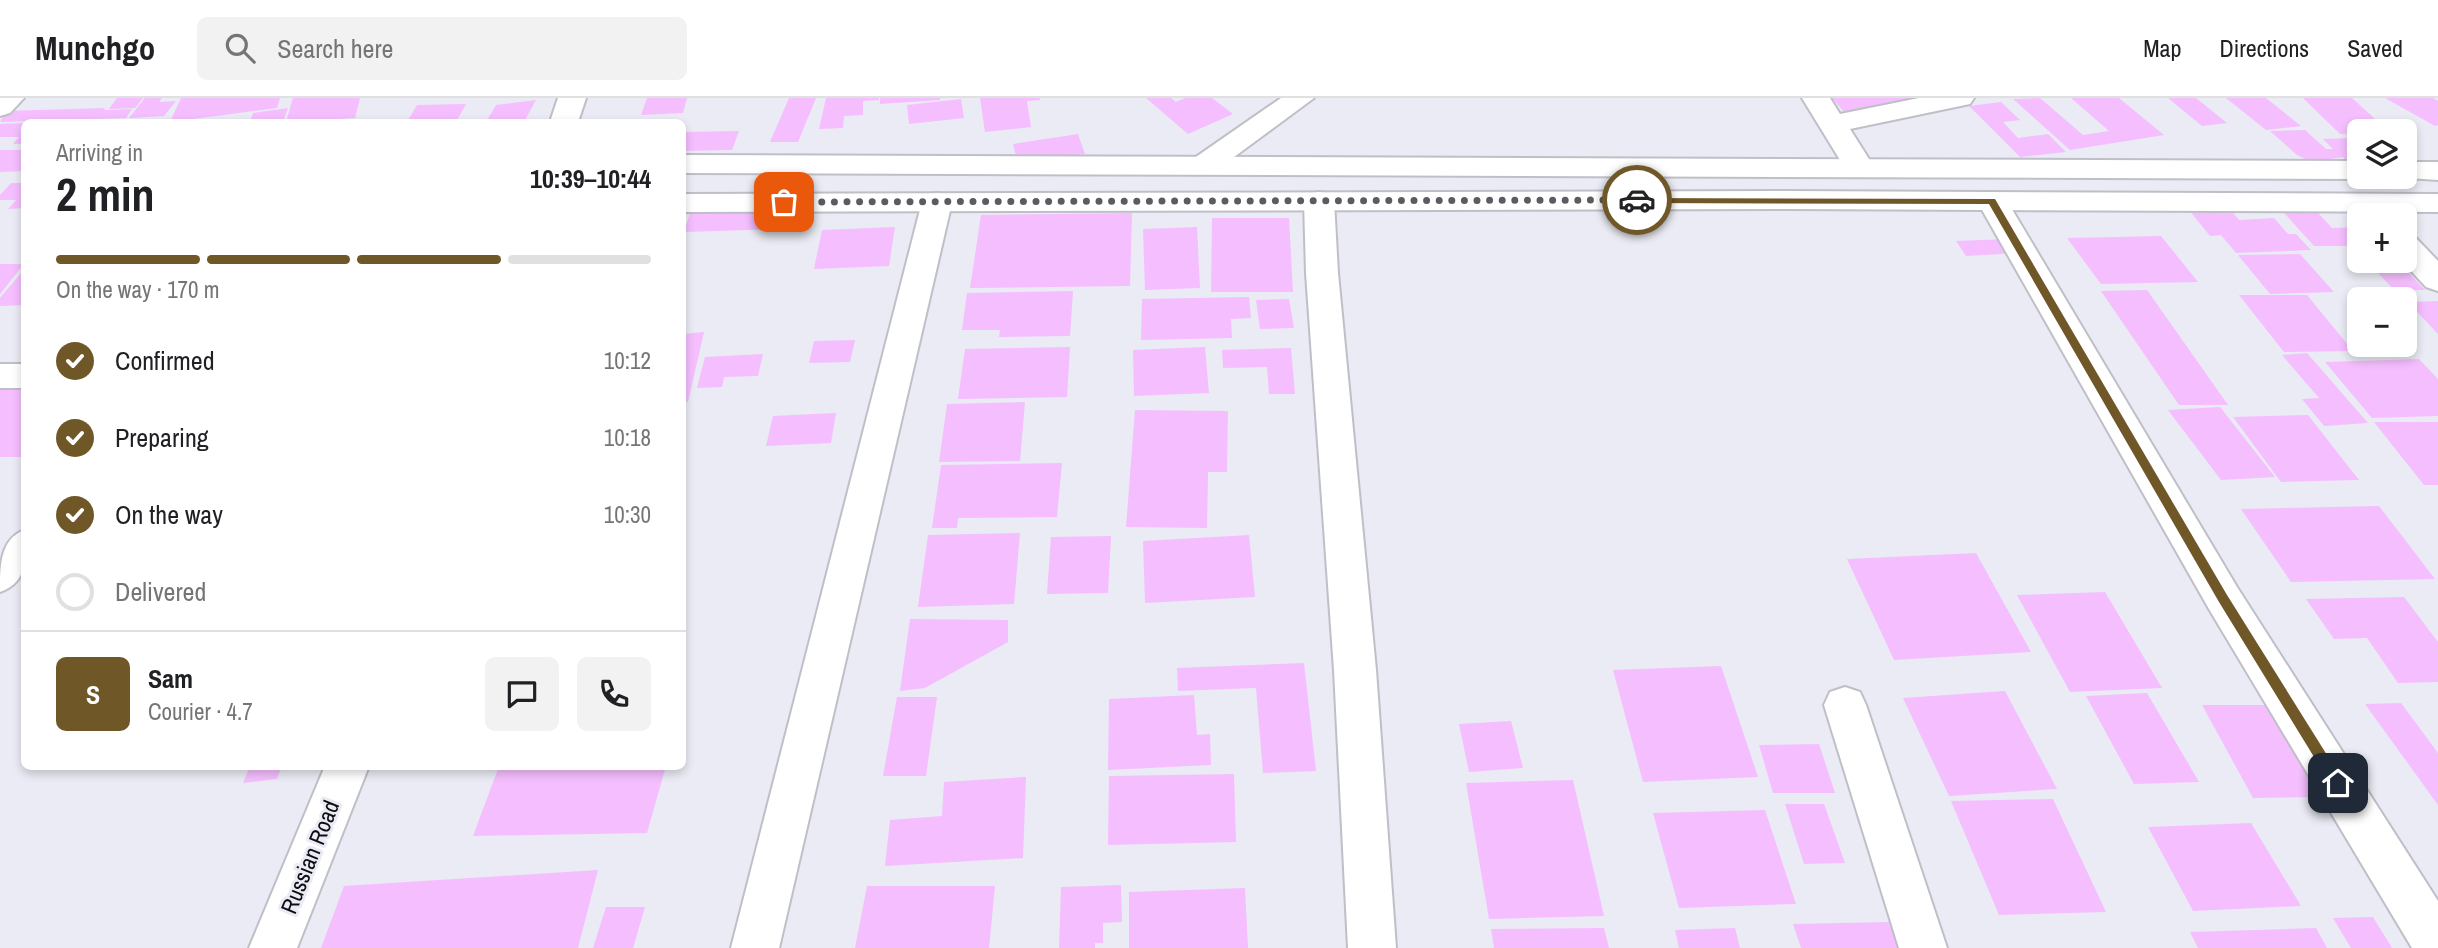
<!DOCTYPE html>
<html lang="en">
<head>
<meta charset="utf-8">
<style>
	body { margin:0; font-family:"Archivo Narrow",sans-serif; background:#f2f2f2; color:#202124; height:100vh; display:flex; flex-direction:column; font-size:26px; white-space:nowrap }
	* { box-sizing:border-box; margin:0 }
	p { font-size:23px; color:#757577 }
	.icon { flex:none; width:38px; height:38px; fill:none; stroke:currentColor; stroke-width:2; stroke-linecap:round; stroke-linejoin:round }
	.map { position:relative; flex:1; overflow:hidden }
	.sheet { position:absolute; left:21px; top:21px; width:665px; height:651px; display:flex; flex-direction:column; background:#fff; border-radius:10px; box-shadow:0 4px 10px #0003 }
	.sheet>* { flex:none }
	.buttons { position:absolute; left:2347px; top:21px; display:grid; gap:14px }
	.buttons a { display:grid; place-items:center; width:70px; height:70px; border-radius:10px; background:#fff; box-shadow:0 4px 10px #0003; font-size:35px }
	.pin { position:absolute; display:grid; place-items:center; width:60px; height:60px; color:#fff; margin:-30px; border-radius:14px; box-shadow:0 4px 10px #0006 }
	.courier { position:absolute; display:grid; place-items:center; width:70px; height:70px; margin:-35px; border:5px solid #705728; border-radius:50%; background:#fff; color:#222; box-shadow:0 2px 9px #0007 }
	.headline em { font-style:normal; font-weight:700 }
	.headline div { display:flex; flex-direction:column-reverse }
	.headline { display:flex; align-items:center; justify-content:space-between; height:119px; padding:0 35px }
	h1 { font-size:46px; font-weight:700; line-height:52px }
	.bar { display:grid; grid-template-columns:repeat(4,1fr); gap:10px 7px; align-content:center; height:84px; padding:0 35px }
	.bar i { height:9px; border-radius:5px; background:#e0e0e0 }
	.bar .active { background:#705728 }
	.bar p { grid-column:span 4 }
	.line { display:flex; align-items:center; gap:18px; padding:0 35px; border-top:2px solid #e0e0e0 }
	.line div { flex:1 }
	.round { display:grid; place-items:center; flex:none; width:74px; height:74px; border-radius:10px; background:#f2f2f2 }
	ol { padding:0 35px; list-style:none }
	li { display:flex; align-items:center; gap:21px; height:77px }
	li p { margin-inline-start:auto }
	li .icon { padding:7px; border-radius:50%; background:#705728; color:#fff; stroke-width:4 }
	li:last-child { color:#757577 }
	li i { width:38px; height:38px; border:4px solid #e0e0e0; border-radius:50% }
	header { display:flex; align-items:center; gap:42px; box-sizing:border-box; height:98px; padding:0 35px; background:#fff; border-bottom:2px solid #e0e0e0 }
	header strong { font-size:33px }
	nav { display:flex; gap:38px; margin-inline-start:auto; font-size:24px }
	.search { width:490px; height:63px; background:#f2f2f2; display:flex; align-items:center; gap:18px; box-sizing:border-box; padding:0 24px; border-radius:10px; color:#757577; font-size:26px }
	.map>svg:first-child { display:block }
	.building { fill:#f5befe }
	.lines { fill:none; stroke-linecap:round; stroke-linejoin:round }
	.minor-casing { stroke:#bfbfc8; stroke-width:4 }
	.major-casing { stroke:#bfbfc8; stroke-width:4 }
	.minor { fill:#fff; fill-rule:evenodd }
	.major { fill:#fff; fill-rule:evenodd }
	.route { fill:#705728 }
	.done { stroke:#5b5b61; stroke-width:7; stroke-dasharray:0 12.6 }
	.labels { text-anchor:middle; stroke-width:6; stroke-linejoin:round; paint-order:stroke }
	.near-street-label { font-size:23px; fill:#0d0d11; stroke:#ebebf5 }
</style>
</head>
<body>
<header>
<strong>Munchgo</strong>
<div class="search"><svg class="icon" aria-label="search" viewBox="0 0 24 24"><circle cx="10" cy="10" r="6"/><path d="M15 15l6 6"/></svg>Search here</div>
<nav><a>Map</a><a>Directions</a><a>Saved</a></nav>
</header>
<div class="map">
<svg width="2438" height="850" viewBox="0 0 2438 850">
	<rect width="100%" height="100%" fill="#ebebf5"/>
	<g class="building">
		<polygon points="117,0 143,0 135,10 109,11"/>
		<polygon points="145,0 162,0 159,4 176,3 164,18 129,20"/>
		<polygon points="181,0 280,0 277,10 170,24"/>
		<polygon points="293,0 360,0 355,20 286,24"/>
		<polygon points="647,0 687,0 683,15 641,17"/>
		<polygon points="789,0 816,0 798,44 770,44"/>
		<polygon points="826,0 879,0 879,2 863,3 863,17 844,18 843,30 819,31"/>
		<polygon points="880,0 940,0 940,2 880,6"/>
		<polygon points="980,0 1040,0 1040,2 1027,3 1031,29 985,34"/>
		<polygon points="1146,0 1171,0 1176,4 1185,0 1212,0 1233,16 1188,36"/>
		<polygon points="1832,0 1937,0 1940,3 1845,15"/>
		<polygon points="2040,0 2083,37 2109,33 2071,0 2119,0 2164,37 2070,52 2013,1"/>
		<polygon points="2168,0 2196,0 2227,25 2202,28"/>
		<polygon points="2226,0 2266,0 2301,28 2266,32"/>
		<polygon points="2303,0 2352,0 2388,33 2340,36"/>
		<polygon points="2385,0 2433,0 2438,3 2438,27 2435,28"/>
		<polygon points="961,1 964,20 909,26 907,7"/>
		<polygon points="536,2 524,24 486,24 496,7"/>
		<polygon points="2001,4 2020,22 2003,24 2018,40 2048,36 2066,54 2020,59 1969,8"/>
		<polygon points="466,6 456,24 407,24 417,7"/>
		<polygon points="105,10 104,12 132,11 126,20 0,24 6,13"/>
		<polygon points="288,10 283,24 250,24 253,15"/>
		<polygon points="24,25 24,46 13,46 19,39 0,39 0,26"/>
		<polygon points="2305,32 2326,51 2333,51 2323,41 2353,40 2359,46 2359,69 2353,69 2343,59 2312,64 2297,57 2270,33"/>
		<polygon points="739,33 732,52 682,53 682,34"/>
		<polygon points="1078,36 1085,56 1018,66 1013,46"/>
		<polygon points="0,52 24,52 24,73 0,74"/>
		<polygon points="11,85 24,85 24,110 8,111 16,102 0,102 0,97"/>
		<polygon points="2225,105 2239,122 2274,120 2288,136 2296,136 2311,152 2236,155 2221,137 2210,138 2185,107"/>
		<polygon points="2310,106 2332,130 2359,129 2359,154 2353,148 2314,148 2277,107"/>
		<polygon points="787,108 781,131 684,134 691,112"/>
		<polygon points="1132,115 1130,188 970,190 981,117"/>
		<polygon points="1212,120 1289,120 1293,194 1211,194"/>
		<polygon points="895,129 889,168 814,171 822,132"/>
		<polygon points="1197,129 1200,190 1145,192 1143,131"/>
		<polygon points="2161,138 2198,184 2101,186 2067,140"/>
		<polygon points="2008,141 2018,155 1966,158 1956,143"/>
		<polygon points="2300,156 2334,194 2270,196 2238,157"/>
		<polygon points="2367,163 2398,163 2425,192 2394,192"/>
		<polygon points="0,166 24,166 0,196"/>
		<polygon points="21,175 24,175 24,207 0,208 0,200"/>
		<polygon points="2147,192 2228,307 2179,307 2101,193"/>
		<polygon points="1073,193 1070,238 999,239 1000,232 962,232 967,195"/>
		<polygon points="2239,197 2307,197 2353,253 2284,254"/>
		<polygon points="1249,199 1251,220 1231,221 1232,240 1141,242 1142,201"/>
		<polygon points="1289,201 1294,230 1260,231 1256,202"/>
		<polygon points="2438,203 2438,236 2408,204"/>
		<polygon points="704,234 688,304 682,304 682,236"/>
		<polygon points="855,242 850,264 809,265 814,243"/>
		<polygon points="1070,249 1067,299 958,301 965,251"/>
		<polygon points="1205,249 1209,295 1134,298 1133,252"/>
		<polygon points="1291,250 1295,296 1269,296 1267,269 1223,270 1222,252"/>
		<polygon points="2307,255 2368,325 2324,328 2302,301 2319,300 2282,257"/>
		<polygon points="763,256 758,278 724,279 722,289 697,290 705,259"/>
		<polygon points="2419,261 2438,281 2438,318 2372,320 2325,264"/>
		<rect x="0" y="290" width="24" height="69"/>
		<polygon points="1025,304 1020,363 939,364 947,306"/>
		<polygon points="2220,309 2275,379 2221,382 2168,312"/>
		<polygon points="1135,312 1228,313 1227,374 1208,374 1207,430 1126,429"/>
		<polygon points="836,315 831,345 766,348 773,318"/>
		<polygon points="2308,317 2359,382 2281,384 2233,319"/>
		<polygon points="2374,324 2438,324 2438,387 2424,387"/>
		<polygon points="1062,365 1057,419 958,420 957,430 932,430 941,367"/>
		<polygon points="2379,408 2435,481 2291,484 2241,411"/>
		<polygon points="1020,435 1014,506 918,509 928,437"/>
		<polygon points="1249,437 1255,499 1145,505 1143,443"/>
		<polygon points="1111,438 1108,495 1047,496 1051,439"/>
		<polygon points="1976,455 2031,554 1894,562 1847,461"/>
		<polygon points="2105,494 2162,590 2070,594 2017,497"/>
		<polygon points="2404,499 2438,544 2438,584 2398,585 2367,540 2334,541 2306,501"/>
		<polygon points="910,521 1008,522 1008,544 925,590 900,593"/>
		<polygon points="1304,565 1316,673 1263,675 1256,590 1178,593 1177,570"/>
		<polygon points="1721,568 1758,679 1643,684 1613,572"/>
		<polygon points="2005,593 2057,691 1949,698 1903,600"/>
		<polygon points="2147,595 2199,684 2134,686 2086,598"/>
		<polygon points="1194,597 1197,637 1210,636 1211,667 1108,672 1109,601"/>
		<polygon points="897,599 937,599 926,678 883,678"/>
		<polygon points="2401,605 2438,655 2438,707 2365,606"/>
		<polygon points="2202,607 2271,607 2326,699 2253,700"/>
		<polygon points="1511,623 1523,670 1469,674 1459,626"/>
		<polygon points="1819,646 1835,695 1773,695 1759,647"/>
		<polygon points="250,668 282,668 277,681 243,685"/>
		<polygon points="499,668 666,668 647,735 473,738"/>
		<polygon points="1234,676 1236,744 1108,747 1109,678"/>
		<polygon points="1026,679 1023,760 885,768 890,722 942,718 944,684"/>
		<polygon points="1573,682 1604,818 1489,821 1466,685"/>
		<polygon points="2053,701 2106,814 1999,817 1951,703"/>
		<polygon points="1785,706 1824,706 1845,765 1804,766"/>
		<polygon points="1765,712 1796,806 1679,810 1653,715"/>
		<polygon points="2251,725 2301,808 2193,813 2148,729"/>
		<polygon points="598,772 578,850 321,850 344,788"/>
		<polygon points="1121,787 1122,824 1103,825 1103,845 1095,845 1095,850 1059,850 1061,789"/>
		<polygon points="867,788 995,788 989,850 855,850"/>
		<polygon points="1245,790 1248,850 1129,850 1129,794"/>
		<polygon points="606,809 645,809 633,850 593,850"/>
		<polygon points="2373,819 2392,850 2351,850 2333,820"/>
		<polygon points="1889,824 1899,850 1801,850 1793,826"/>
		<polygon points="1604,830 1609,850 1494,850 1491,831"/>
		<polygon points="1735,830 1740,850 1679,850 1675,832"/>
		<polygon points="2316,830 2327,850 2198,850 2190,834"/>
	</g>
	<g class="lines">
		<defs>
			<g id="minor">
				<polygon points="0,0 24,0 10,15 0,18"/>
				<polygon points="1281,0 1314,0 1215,73 1204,76 1193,73 1189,67 1193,61"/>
				<polygon points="1802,0 1830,0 1840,16 1919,0 1974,0 1970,6 1850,31 1874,69 1870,75 1859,78 1848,75"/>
				<polygon points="1319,94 1330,96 1334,103 1338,175 1376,572 1396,850 1348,850 1334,572 1306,175 1304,103 1308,96"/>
				<polygon points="1992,94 2003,96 2007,103 2237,489 2438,803 2438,850 2412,850 2209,511 1977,103 1981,96"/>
				<polygon points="937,95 948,97 952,104 779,850 731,850 922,104 926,97"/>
				<polygon points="2404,136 2415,139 2438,163 2438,193 2426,189 2402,163 2404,163"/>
				<rect x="0" y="266" width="24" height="24"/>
				<path d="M24 432C26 458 29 484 0 494 0 467 0 442 24 432Z"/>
				<polygon points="1845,589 1860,594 1866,607 1947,850 1899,850 1824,607 1830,594"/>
			</g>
			<g id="major">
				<polygon points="558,0 586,0 578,24 550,24"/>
				<polygon points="682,57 2359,63 2359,79 2368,79 2359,81 682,75"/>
				<polygon points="2404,64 2438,64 2438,82 2393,79 2404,79"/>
				<polygon points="1787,93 2438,96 2438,114 1787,111 682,114 682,96"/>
				<polygon points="325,668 369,668 297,850 249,850"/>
			</g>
		</defs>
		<use href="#minor" class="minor-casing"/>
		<use href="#major" class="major-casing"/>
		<use href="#minor" class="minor"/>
		<use href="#major" class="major"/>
	</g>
	<polygon class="route" points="1634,100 1995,101 2227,497 2342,681 2342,690 2333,690 2219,504 1989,106 1637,105"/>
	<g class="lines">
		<polyline class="done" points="784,104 1637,102"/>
	</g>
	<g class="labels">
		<g class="near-street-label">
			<text transform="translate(310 759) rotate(-68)" y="8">Russian Road</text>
		</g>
	</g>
</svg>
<div class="buttons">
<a><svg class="icon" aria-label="layers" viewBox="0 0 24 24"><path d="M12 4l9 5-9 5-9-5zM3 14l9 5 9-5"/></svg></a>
<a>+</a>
<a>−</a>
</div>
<div class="pin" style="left:784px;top:104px;background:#ea580c"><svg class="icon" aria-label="bag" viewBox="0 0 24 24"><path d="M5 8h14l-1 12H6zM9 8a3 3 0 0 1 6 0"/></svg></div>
<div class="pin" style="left:2338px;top:685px;background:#1f2937"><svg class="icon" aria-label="home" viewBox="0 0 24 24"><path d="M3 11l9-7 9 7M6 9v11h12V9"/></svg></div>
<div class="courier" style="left:1637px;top:102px"><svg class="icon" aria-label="car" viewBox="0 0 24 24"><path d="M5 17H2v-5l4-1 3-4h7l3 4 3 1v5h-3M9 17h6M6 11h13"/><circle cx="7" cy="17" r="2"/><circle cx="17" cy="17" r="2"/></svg></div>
<section class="sheet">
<div class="headline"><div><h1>2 min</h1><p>Arriving in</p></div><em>10:39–10:44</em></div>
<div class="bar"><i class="active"></i><i class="active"></i><i class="active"></i><i></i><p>On the way · 170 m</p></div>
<ol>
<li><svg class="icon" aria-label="check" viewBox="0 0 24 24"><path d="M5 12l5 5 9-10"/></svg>Confirmed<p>10:12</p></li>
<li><svg class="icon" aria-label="check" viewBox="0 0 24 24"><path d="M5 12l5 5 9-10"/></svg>Preparing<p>10:18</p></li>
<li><svg class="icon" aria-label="check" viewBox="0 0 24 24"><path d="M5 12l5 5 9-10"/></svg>On the way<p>10:30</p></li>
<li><i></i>Delivered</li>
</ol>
<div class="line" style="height:126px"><b class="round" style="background:#705728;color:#fff">S</b><div><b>Sam</b><p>Courier · 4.7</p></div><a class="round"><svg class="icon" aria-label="chat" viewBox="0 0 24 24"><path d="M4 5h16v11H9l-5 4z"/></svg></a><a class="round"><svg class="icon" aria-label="phone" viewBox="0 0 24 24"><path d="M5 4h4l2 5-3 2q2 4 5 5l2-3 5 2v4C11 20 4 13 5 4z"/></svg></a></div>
</section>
</div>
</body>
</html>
